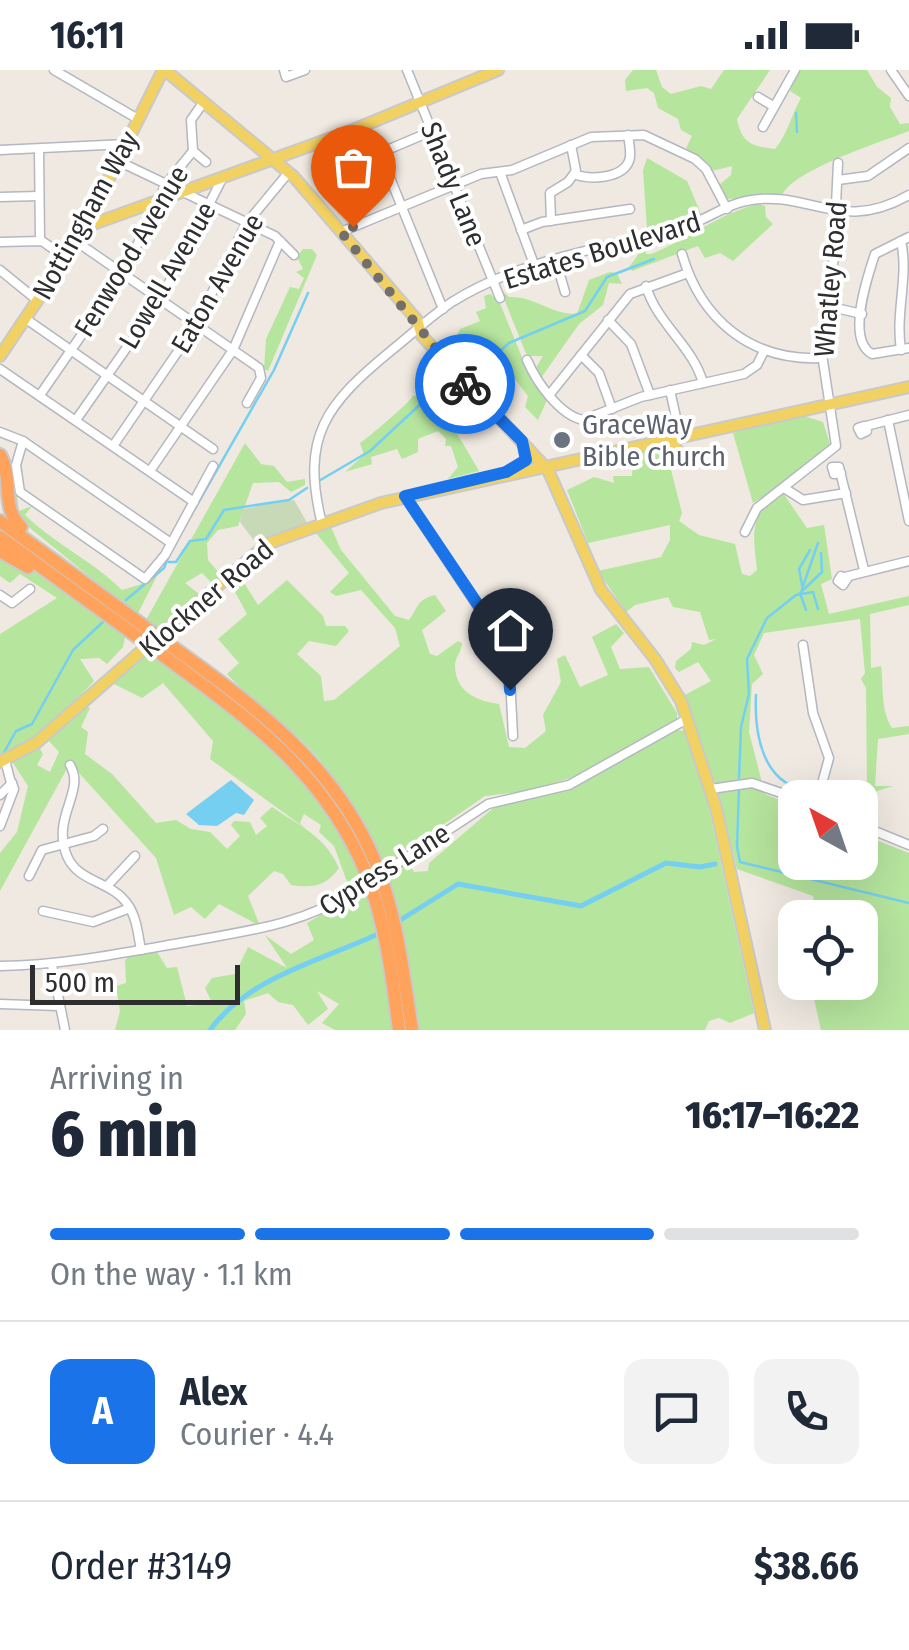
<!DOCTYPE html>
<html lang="en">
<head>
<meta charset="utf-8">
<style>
	body { margin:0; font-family:"Fira Sans Condensed",sans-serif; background:#f2f2f3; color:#1f2937; height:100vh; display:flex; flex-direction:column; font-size:38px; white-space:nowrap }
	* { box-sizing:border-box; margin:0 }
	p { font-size:32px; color:#747a83 }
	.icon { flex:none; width:55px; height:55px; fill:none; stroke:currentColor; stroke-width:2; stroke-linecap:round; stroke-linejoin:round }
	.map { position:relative; height:960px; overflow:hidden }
	.sheet { display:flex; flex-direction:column; background:#fff; flex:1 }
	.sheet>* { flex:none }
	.needle { width:65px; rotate:320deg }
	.tools { position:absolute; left:778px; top:710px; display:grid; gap:20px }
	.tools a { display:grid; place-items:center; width:100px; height:100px; border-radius:20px; background:#fff; box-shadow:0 10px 40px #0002; font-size:50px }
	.scale { position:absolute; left:30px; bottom:25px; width:210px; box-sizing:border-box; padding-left:10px; border:5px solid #2e2e2e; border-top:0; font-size:28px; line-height:35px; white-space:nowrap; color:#2e2e2e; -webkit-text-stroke:8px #fff; paint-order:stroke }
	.pin { position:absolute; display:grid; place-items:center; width:85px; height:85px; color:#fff; margin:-102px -42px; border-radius:50% 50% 50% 0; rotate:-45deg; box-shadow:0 0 10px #0007 }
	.pin .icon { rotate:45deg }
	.courier { position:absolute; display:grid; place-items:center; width:100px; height:100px; margin:-50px; border:8px solid #1a73e8; border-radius:50%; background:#fff; color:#222; box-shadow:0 2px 12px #0007 }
	.headline em { font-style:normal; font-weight:800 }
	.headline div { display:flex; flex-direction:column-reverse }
	.headline { display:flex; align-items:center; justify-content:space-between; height:170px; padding:0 50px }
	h1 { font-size:65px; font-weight:800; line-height:75px }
	.bar { display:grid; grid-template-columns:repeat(4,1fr); gap:15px 10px; align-content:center; height:120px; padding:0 50px }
	.bar i { height:12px; border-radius:8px; background:#e0e1e3 }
	.bar .on { background:#1a73e8 }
	.bar p { grid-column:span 4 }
	.line { display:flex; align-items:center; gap:25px; padding:0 50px; border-top:2px solid #e0e1e3 }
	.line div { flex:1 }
	.round { display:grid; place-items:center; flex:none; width:105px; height:105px; border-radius:20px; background:#f2f2f3 }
	.status { display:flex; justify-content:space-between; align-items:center; height:70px; padding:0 50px; background:#fff; direction:ltr }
	.status svg { height:28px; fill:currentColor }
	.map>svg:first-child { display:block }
	.green { fill:#b6e59e }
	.cemetery { fill:#c8d9b8 }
	.water { fill:#75cff0 }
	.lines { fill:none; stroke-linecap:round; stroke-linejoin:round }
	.stream { stroke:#75cff0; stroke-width:2.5 }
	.canal { stroke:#75cff0; stroke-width:5 }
	.minor-casing { stroke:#b4b7c1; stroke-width:11 }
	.major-casing { stroke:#c9c9c9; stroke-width:14 }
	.highway-casing { stroke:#c9c9c9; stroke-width:16 }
	.minor { stroke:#fff; stroke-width:8 }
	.major { stroke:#f2d163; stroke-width:10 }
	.highway { stroke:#ffa35c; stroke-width:12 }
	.minor-bridge-casing { stroke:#b4b7c1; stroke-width:11; stroke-linecap:butt }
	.major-bridge-casing { stroke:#c9c9c9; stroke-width:14; stroke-linecap:butt }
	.minor-bridge { stroke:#fff; stroke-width:8 }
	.major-bridge { stroke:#f2d163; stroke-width:10 }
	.done { stroke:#726f6d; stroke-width:10; stroke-dasharray:0 18 }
	.route { stroke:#1a73e8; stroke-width:12 }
	.worship-dot { fill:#6b7280; stroke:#fff; stroke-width:4 }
	.labels { text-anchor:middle; stroke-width:8; stroke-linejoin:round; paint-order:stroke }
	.street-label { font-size:28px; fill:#2e2e2e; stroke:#fff }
	.worship-label { font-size:28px; fill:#5b616d; stroke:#fff; text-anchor:start }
</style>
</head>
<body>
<div class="status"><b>16:11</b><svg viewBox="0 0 49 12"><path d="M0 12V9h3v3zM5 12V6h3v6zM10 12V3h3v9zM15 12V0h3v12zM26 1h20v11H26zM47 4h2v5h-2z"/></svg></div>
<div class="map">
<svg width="909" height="960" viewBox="0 0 909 960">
	<rect width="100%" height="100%" fill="#efe9e1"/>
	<g class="green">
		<path d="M633 0H656L662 17 671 24 701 16 711 19 724 0H770L737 49C742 74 752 76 775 79 788 64 791 45 801 28L790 21 798 0H867L877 17 891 28 890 37 900 54 909 53V61C881 72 790 101 782 126L726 129 719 115 731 105 732 96 712 101 686 78 692 66 681 60 678 49 658 38 654 23 647 18 626 21 625 10Z"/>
		<polygon points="647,88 687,111 701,144 647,159 643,100"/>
		<path d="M759 134 765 136 766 147 773 154 733 191 720 183 705 188 698 176 632 201 629 197 638 185 634 174H643L646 184H651C687 170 721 142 759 134Z"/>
		<polygon points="303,179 312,179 317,185 268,301 264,299 266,269 290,217 299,219 304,208 296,202 303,199 297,187"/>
		<path d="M610 202 617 203 622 214 609 213 603 235 579 254 541 308 534 301 543 286H527L500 219 509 227C535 226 549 244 577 244L589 210Z"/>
		<polygon points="490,224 499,231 532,312 547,330 538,350 525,337 528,326 503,294 478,316 450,283 460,259 480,251 476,242 486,238 484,226"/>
		<path d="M447 301 470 329 431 339 458 365 479 401 448 409 458 397 451 376H445L446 369 438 361 418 369V382L402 389 397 379 371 387 372 394 345 402 364 385 360 373C368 368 410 332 413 326L445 320Z"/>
		<polygon points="804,346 823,352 831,377 807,399 753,433 733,363"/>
		<path d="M663 369 682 443 679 451 699 465 735 474 742 504 750 506 757 500C753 464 748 444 783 423L807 458 824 455 832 509 821 514 829 544 909 526V535L870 544 871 598 881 596C884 617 880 639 892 658L909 656V664L878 669 875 716H893L877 721 874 755 862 747 867 717 866 618 861 609 865 603 860 549 764 563 754 585 763 604 752 614 749 662 765 724 795 736V792H860V764L909 783V960H821L812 920 820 913 860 912V848L818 847 813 826 737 799 717 718 683 626 711 611 698 592 679 602 675 598 676 591 691 579 692 572 704 575 716 569 709 570 700 542 673 537 668 527 635 535 626 542 598 501 661 487 670 470V455L588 473 567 420 594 407 614 413 613 406H632L634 375Z"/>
		<polygon points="245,373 261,394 274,396 287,412 305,409 305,415 291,422 279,412 253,413 238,456 218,460 207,473 208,490 221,505 212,513 202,503 185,513 199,524 157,559 146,550"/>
		<path d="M0 376 12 391 19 441 32 436 25 445C56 475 93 491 122 520L145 513 164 492 137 545 9 441Z"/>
		<path d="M331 457 341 480 395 546 409 550C418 538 416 530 435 525L446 541 422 560 430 584 437 586 458 571 462 573C462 581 455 588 455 595 455 622 477 631 499 634L509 677 525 678 546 661 543 645 561 612 557 589 565 585 580 617 608 605 592 567 616 554 624 563 611 577 620 599 649 597 677 643V649L571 708 528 721 485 726 402 783 414 802 428 801 429 793 498 734 578 714 677 660 685 661 705 721 754 943 730 953 719 948 709 951 705 960H417C403 859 383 761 313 682 286 653 254 633 227 604L239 593 218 569 247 544 229 511 239 505 258 535 287 510 323 546 326 556H345L349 561 336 576 309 571 297 584 321 606 324 631 334 630 400 576 395 558 361 520 336 526 330 522 349 503 315 462Z"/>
		<polygon points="0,484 30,499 125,567 123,577 107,594 99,588 80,589 94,611 38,668 0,687 0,564 57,528 20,504 10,513 0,506"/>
		<polygon points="148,581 270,674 336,755 362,808 350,820 334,776 319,762 321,755 304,744 300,753 305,758 210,689 213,671 163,613 142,628 112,613"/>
		<path d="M85 636 90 638 81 657 88 662 85 684 112 704 156 753 176 750 191 759 210 762 227 779 240 766 231 755 234 751 250 752 256 765 267 756 260 748 272 737C301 757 324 765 339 798 326 817 311 818 291 815L283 804 274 801 248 826 260 856 219 834 205 849 191 837 174 845 156 788 70 693 0 821V783L17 762 28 716 13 693 39 677 43 684 37 695 50 702 59 682 47 669Z"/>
		<polygon points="370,816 393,960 335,960 322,953 339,934 317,921 328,939 308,955 293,935 278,932 268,923 244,931 246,944 235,960 115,960 120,941 116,916 126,913 125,890 132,884 157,882 167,898 177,897 187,936 212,933 205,918 212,908 235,904 248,877 287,898 265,865 291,884 314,870 307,853"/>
	</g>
	<polygon class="cemetery" points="294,430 309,456 258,476 240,452 243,439"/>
	<polygon class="water" points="231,710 254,730 244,745 236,743 217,756 199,755 186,744"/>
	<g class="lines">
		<g class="stream">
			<polyline points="796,43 797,62"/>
			<polyline points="474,305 509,273 585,241 607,207 654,189"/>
			<polyline points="317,412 370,381 426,329 459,321"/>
			<polyline points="181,463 274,300 308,223"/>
			<polyline points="169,492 176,492 190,471 206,469 224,440 289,430 307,418"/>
			<polyline points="802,515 799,499 810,480"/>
			<polyline points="802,519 818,473"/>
			<polyline points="126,530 164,498 168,488"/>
			<polyline points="806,540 800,523 822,502 821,483"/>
			<path d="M756 625C754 664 763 717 810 720"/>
			<polyline points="2,686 16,661 32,654 73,580 103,552"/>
			<polyline points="739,708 741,657 749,624 747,589 767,548 796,525 813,522 818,539"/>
			<polyline points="739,719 737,776 740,792 909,833"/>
		</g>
		<g class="canal">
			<polyline points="402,849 458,814 581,836 666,793 700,797 715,794"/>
			<path d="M210 960C249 907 320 891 378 864"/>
		</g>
		<defs>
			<g id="minor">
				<polyline points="54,0 138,49"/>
				<polyline points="284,0 286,7 305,0"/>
				<polyline points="407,0 500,228"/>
				<polyline points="891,0 909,26"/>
				<polyline points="758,27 773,36"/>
				<polyline points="763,57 795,0"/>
				<polyline points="432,61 380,83 443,239"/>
				<polyline points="39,79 40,171"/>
				<polyline points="0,80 126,74"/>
				<polyline points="193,81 206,92"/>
				<polyline points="118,91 275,166 294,185"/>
				<polyline points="500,102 535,197"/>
				<path d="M574 104C589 110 622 109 629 91 632 84 629 73 628 65"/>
				<polyline points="838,110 868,106 909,78"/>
				<polyline points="0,127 39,126"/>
				<polyline points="551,151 550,123 568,112 576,101 571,75"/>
				<polyline points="521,160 542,152 630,139"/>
				<polyline points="341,162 481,104 512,100 591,67 644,65 695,89 706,99 727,139"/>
				<path d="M909 167 875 184C867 208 846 270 872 284L909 278"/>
				<polyline points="0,172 42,171 66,188"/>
				<polyline points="77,172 259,298 261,308 247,333"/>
				<path d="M682 184C701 250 751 291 821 288"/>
				<polyline points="556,191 565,222"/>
				<polyline points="0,200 38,231"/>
				<path d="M646 216C657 254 693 276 703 313"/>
				<polyline points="827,236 862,244"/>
				<polyline points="26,249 213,379"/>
				<polyline points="608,250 631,274 650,325"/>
				<polyline points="196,255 246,154 289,102"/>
				<path d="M901 280C895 242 909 207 901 171"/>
				<polyline points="581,285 599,303 612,339"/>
				<path d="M527 290C536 311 559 345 583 350L641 327 744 304 757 295 764 281"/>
				<polyline points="0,299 194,432"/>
				<polyline points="670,320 680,366"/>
				<polyline points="550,324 630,224 688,203"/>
				<polyline points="40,325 123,205 166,114 193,81 191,50 203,33"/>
				<polyline points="76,350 160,230 222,109"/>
				<polyline points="888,350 909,451"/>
				<polygon points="864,356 867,361 861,364 858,358"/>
				<polyline points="866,356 909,345"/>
				<polyline points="0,362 23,371 171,473"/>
				<polyline points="23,371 16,395 20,422 145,509 165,485 213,396"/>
				<polyline points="113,376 196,255"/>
				<polyline points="150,401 233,280 280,171"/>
				<polyline points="841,403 834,404 832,397 839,397 864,500"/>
				<polyline points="784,418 803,430 846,423"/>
				<polyline points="405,427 502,573 510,607 513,666"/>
				<path d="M322 454C300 366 326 334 392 280 412 264 431 246 452 232 518 190 608 177 683 157 705 151 724 135 746 131 807 118 840 165 909 125"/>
				<polyline points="745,462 757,438 836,376 821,278 833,197 838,93"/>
				<polygon points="841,506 847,509 843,515 838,511"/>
				<polyline points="845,507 909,491"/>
				<polyline points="0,525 12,533 30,519"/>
				<polyline points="803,575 813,643 829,688 818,728"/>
				<polyline points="5,690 11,713"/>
				<path d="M70 695C86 722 51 746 67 786 78 813 113 811 128 835 137 848 138 865 141 880"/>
				<polyline points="711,719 752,713 796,728"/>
				<polyline points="0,725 12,713"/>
				<polyline points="860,755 909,775"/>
				<polyline points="0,756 14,719 12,713"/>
				<polyline points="389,799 488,734 569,715 687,649"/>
				<polyline points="29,806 42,780 94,766 103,759"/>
				<polyline points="107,816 135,786"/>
				<polyline points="43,841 93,852 130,838"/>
				<polyline points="52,895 65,960"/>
				<path d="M0 896C64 895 123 883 186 872 246 861 303 855 356 820"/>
				<polyline points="0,934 58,936"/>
			</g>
			<g id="major">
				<polyline points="165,0 294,107 417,250 422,266 548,400 601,520 655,589 681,631 716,738 765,960"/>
				<polyline points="85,157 348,62 498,0"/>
				<polyline points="0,286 78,170 163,0"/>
				<polyline points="667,369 680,383"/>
				<polyline points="168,558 267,474 381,433 909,317"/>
				<polyline points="0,692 36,673 138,584"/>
			</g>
			<g id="highway">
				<path d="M0 385C14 410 0 437 21 457"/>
				<path d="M0 451C53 490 106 529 160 568 246 630 331 688 374 789 397 844 403 902 412 960"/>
				<path d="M0 467C53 506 107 545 161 584 246 646 325 702 366 803 386 854 392 907 399 960"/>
				<polyline points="0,481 28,497"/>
			</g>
		</defs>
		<use href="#minor" class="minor-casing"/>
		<use href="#major" class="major-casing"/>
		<use href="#highway" class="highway-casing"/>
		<use href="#minor" class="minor"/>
		<use href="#major" class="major"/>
		<use href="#highway" class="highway"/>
		<defs>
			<polyline id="minor-bridge" points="356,820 389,799"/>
			<polyline id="major-bridge" points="138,584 168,558"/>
		</defs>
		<use href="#minor-bridge" class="minor-bridge-casing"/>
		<use href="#major-bridge" class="major-bridge-casing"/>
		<use href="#minor-bridge" class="minor-bridge"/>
		<use href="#major-bridge" class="major-bridge"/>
	</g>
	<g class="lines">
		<polyline class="done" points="353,157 341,162 465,314"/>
		<polyline class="route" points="465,314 522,371 526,390 506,402 405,426 499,566 508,589 510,620"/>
	</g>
	<circle class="worship-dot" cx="562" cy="370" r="10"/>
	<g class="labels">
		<g class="street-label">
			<text transform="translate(454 114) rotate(68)" y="10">Shady Lane</text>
			<text transform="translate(85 145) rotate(-61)" y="10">Nottingham Way</text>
			<text transform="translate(602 180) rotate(-17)" y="10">Estates Boulevard</text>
			<text transform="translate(131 181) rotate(-59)" y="10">Fenwood Avenue</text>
			<text transform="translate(167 205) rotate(-60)" y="10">Lowell Avenue</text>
			<text transform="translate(830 209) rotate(-85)" y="10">Whatley Road</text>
			<text transform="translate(217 213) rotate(-60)" y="10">Eaton Avenue</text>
			<text transform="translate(206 528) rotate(-40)" y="10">Klockner Road</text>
			<text transform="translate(384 799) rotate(-32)" y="10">Cypress Lane</text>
		</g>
		<g class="worship-label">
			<text x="582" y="364">GraceWay<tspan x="582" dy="32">Bible Church</tspan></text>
		</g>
	</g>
</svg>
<div class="tools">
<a><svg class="needle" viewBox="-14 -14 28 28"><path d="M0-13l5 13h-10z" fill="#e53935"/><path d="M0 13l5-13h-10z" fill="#747a83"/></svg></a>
<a><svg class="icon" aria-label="locate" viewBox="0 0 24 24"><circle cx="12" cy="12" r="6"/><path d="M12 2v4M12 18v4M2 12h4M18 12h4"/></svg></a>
</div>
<div class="scale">500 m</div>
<div class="pin" style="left:353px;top:157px;background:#ea580c"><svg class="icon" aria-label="bag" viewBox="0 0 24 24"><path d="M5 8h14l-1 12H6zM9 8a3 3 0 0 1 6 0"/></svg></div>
<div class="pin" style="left:510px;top:620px;background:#1f2937"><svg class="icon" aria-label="home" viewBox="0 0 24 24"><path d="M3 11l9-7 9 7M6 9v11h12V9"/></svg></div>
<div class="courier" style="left:465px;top:314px"><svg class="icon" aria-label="bike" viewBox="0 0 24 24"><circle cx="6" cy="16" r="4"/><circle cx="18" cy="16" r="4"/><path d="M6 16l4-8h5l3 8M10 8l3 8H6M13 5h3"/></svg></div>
</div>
<section class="sheet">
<div class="headline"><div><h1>6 min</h1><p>Arriving in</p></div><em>16:17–16:22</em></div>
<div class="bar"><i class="on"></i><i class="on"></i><i class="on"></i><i></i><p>On the way · 1.1 km</p></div>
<div class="line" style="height:180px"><b class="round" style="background:#1a73e8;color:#fff">A</b><div><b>Alex</b><p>Courier · 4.4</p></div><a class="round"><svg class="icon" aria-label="chat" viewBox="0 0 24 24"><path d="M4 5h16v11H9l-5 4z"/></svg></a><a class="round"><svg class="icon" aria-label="phone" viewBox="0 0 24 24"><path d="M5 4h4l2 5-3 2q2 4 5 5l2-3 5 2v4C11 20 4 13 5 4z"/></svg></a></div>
<div class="line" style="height:130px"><div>Order #3149</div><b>$38.66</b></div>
</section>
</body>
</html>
